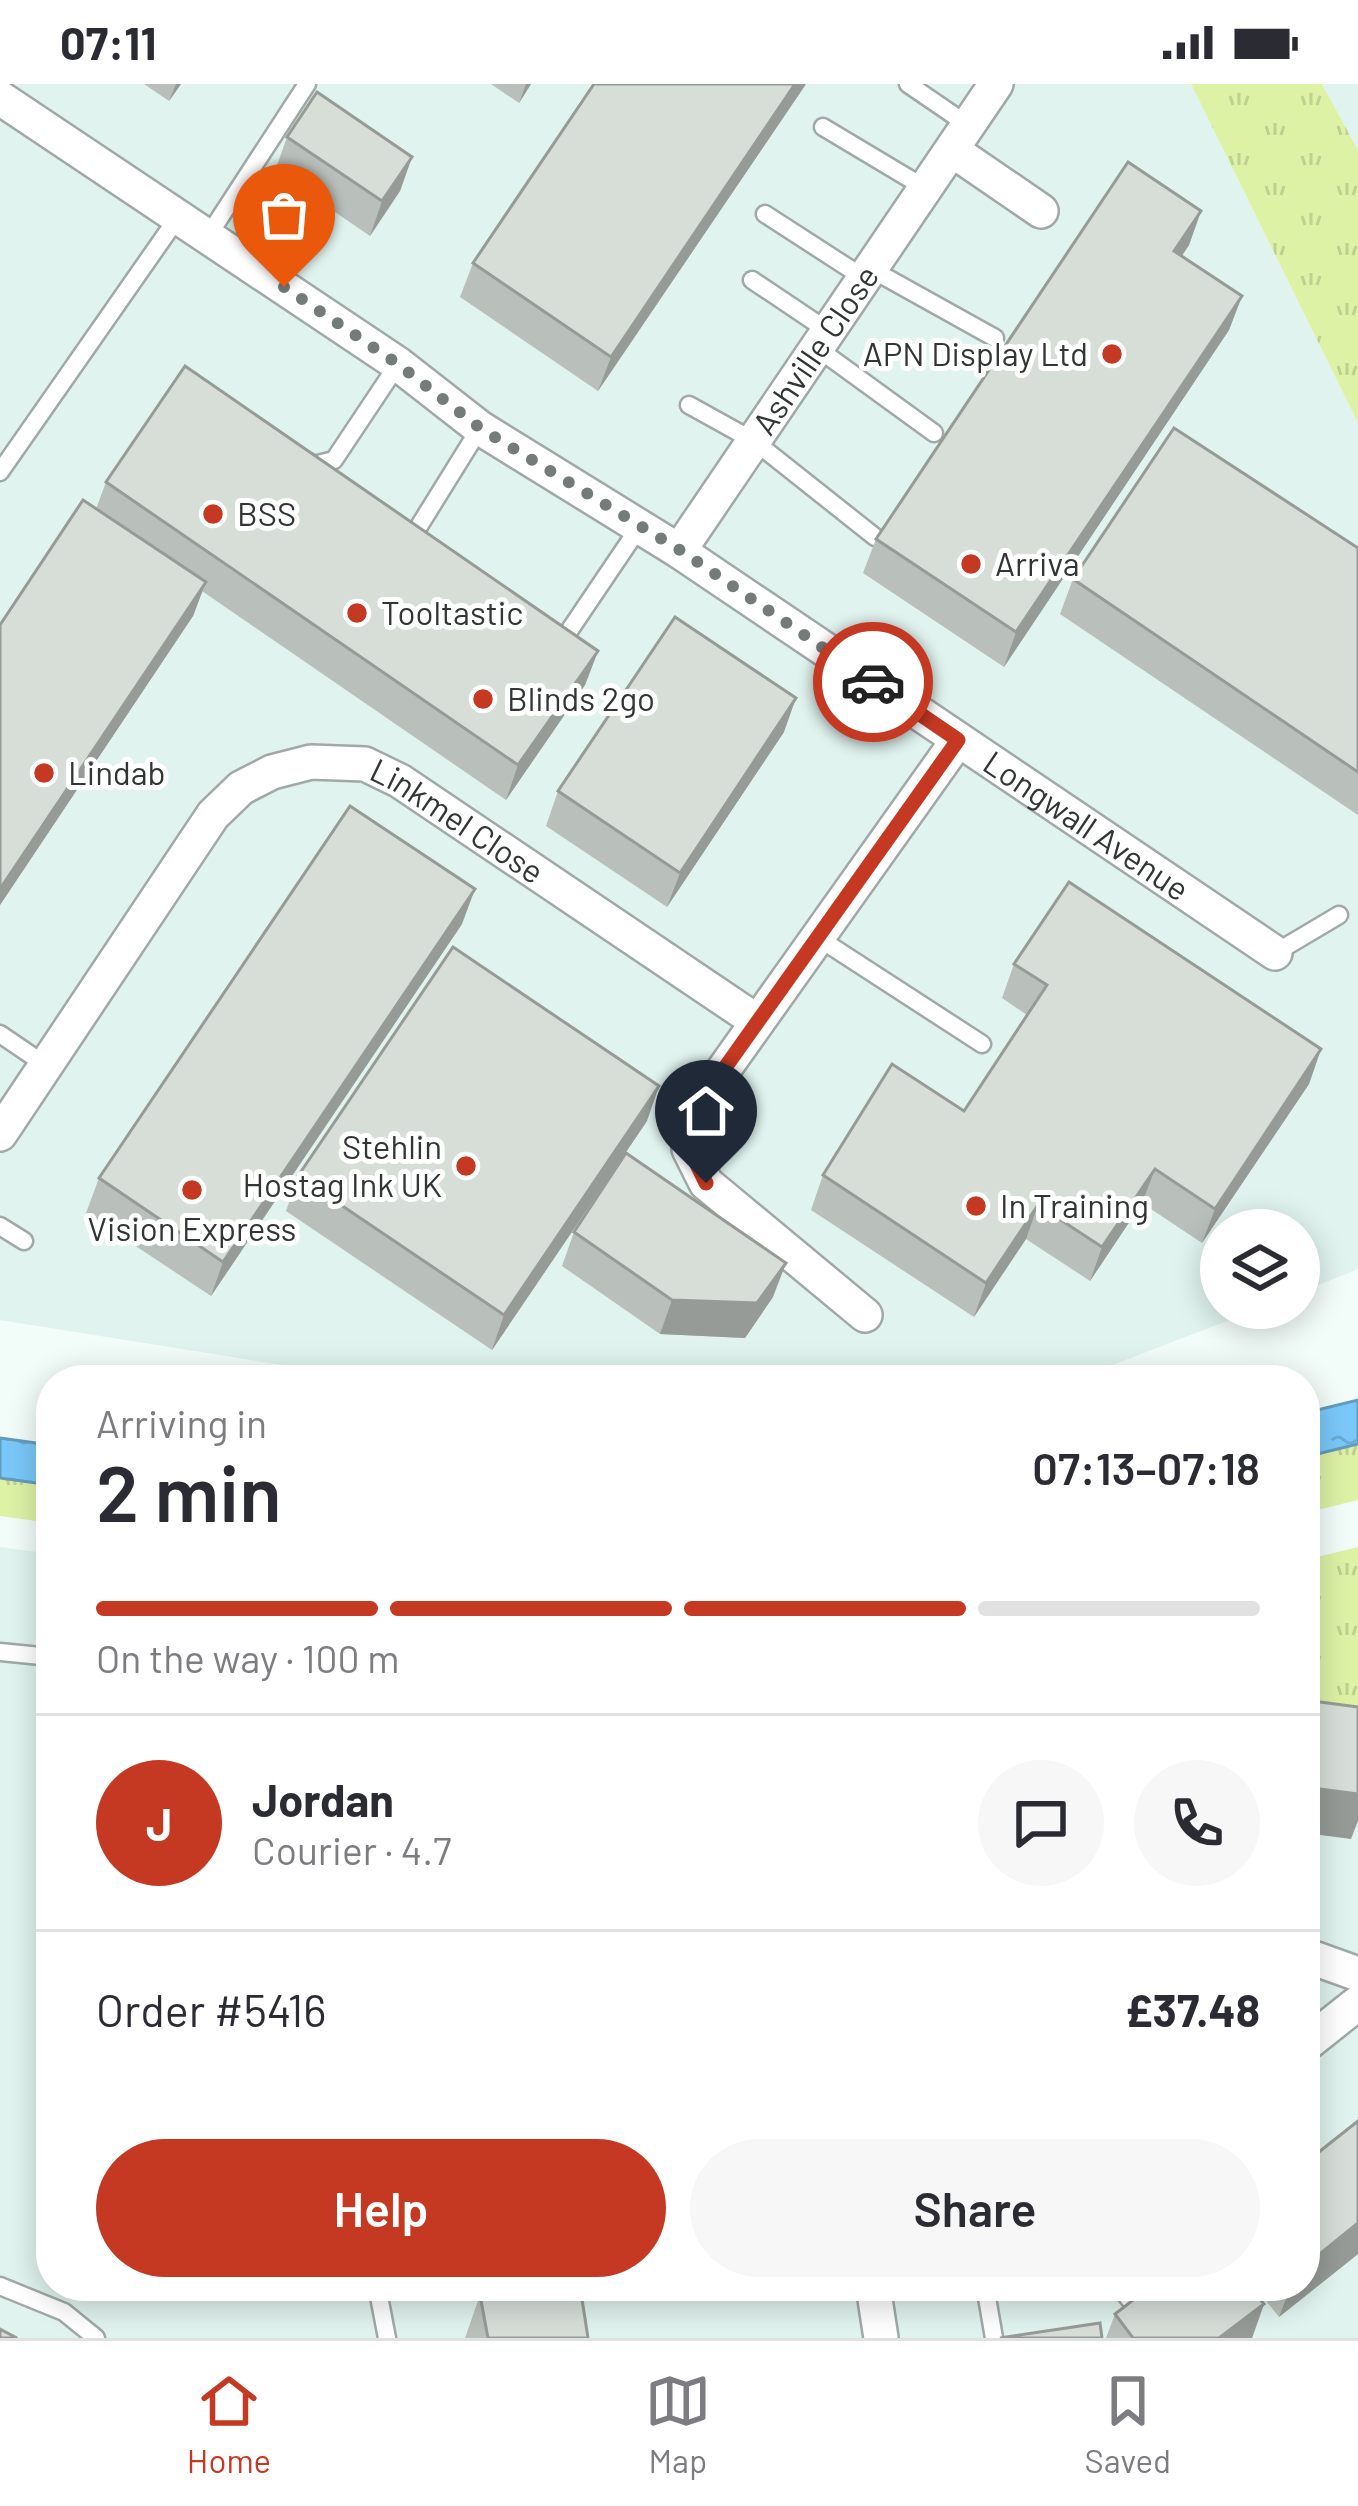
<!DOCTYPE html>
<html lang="en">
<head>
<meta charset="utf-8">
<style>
	body { margin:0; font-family:Barlow,sans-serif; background:#f7f7f7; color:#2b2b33; height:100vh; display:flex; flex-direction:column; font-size:45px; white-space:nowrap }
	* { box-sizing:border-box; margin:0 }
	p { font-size:39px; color:#7c7c81 }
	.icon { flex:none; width:66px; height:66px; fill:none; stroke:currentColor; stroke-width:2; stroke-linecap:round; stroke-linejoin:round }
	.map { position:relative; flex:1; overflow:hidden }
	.side { position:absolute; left:36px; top:1281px; width:1284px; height:936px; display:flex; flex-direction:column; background:#fff; border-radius:48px; box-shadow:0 6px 30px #0003 }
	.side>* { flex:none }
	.buttons { position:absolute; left:1200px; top:1125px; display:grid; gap:24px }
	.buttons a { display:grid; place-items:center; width:120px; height:120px; border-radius:50%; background:#fff; box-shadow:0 6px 30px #0003; font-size:60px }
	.pin { position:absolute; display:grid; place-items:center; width:102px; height:102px; color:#fff; margin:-123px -51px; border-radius:50% 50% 50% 0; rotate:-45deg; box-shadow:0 0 12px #0007 }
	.pin .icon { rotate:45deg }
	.courier { position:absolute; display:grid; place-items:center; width:120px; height:120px; margin:-60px; border:9px solid #c53923; border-radius:50%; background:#fff; color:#222; box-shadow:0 3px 15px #0007 }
	.summary em { font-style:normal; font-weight:600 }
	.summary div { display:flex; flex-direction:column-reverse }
	.summary { display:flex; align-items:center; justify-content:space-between; height:204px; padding:0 60px }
	h1 { font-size:78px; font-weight:600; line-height:90px }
	.bar { display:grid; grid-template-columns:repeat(4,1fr); gap:18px 12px; align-content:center; height:144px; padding:0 60px }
	.bar i { height:15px; border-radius:9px; background:#e1e1e2 }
	.bar .current { background:#c53923 }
	.bar p { grid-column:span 4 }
	.line { display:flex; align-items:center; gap:30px; padding:0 60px; border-top:3px solid #e1e1e2 }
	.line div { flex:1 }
	.round { display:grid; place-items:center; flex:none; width:126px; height:126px; border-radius:63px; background:#f7f7f7 }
	.action { display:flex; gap:24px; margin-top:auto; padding:24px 60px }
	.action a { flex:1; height:138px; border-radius:72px; background:#c53923; color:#fff; font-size:48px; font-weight:600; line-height:138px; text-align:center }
	.action a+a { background:#f7f7f7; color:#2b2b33 }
	.status { display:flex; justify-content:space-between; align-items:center; height:84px; padding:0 60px; background:#fff; direction:ltr }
	.status svg { height:33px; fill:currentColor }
	.tab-bar { display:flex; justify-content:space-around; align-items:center; height:168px; border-top:3px solid #e1e1e2; background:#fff; font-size:33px; color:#7c7c81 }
	.tab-bar a { display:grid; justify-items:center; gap:6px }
	.tab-bar .current { color:#c53923 }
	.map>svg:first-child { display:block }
	.built { fill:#e0f3ee }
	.grass { fill:url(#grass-tufts) }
	.water { fill:url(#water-ripples); stroke:#649cbe; stroke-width:3 }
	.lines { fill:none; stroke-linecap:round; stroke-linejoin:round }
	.service-casing { stroke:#a0a9a7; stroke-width:21 }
	.minor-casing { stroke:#a0a9a7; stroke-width:38 }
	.service { stroke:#fff; stroke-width:16 }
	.minor { stroke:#fff; stroke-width:33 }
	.wall { fill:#b9bfba }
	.shaded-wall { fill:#969b97 }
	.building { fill:#d7ded8; stroke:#969b97; stroke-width:3 }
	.done { stroke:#757b79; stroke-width:12; stroke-dasharray:0 21.6 }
	.route { stroke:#c53923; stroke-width:15 }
	.poi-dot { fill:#c53923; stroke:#fff; stroke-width:4.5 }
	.labels { text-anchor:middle; stroke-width:10; stroke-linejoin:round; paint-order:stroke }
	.street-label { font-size:33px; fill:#313534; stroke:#fff }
	.poi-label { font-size:33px; fill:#313534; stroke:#fff; text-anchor:start }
</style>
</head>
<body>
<div class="status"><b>07:11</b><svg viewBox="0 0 49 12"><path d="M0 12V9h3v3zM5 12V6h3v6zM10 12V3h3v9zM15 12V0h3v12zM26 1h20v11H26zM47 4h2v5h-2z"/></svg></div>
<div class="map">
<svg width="1358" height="2254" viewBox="0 0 1358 2254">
	<defs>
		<pattern id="grass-tufts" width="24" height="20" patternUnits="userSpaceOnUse" patternTransform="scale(3)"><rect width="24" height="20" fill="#def2a6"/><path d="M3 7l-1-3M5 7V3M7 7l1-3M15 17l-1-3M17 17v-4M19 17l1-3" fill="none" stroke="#bfd090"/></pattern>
		<pattern id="water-ripples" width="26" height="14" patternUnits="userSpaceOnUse" patternTransform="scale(3)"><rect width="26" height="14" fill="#7ac8f9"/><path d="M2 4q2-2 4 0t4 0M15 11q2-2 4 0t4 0" fill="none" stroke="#6aacd6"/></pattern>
	</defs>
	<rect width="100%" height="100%" fill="#f2fcf9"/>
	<g class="built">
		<polygon points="0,0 1191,0 1358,339 1358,1185 1299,1209 1299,1146 1221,1146 1221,1224 1261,1224 1073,1296 376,1296 0,1236"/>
		<polygon points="1322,0 1358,0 1358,66"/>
		<polygon points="0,1463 51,1470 51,2202 1305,2202 1305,1638 1358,1645 1358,2254 0,2254"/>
	</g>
	<g class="grass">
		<polygon points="1191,0 1322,0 1358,66 1358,339"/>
		<polygon points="1358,1360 1358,1416 1305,1429 1305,1373"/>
		<polygon points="0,1395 51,1402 51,1439 0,1432"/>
		<polygon points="1358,1463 1358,1628 1305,1622 1305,1476"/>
	</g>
	<g class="water">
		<polygon points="1358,1316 1358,1360 1305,1373 1305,1329"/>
		<polygon points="0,1354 51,1361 51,1401 0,1394"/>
	</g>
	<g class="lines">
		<defs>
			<g id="service">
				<polyline points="908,0 968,41"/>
				<polyline points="823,43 925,104"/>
				<polyline points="765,130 864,194"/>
				<polyline points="208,152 307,0"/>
				<polyline points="871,185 995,254"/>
				<polyline points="752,196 828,247"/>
				<polyline points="817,264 934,349"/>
				<polyline points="689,321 754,357 875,453"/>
				<polyline points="309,378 314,381 334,376 398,280"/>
				<polyline points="0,388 178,133"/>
				<polyline points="408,460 480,344"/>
				<polyline points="563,556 640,442"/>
				<polyline points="817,853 982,960"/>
				<polyline points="1275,869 1339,831"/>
				<polyline points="0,950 47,982"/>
				<polyline points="0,1142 24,1157"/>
				<polyline points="0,1568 51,1573"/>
				<polyline points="0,2202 64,2228 96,2254"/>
				<polyline points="377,2202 387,2254"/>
				<polyline points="985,2202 994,2254"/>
				<polyline points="1119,2202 1137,2225"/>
			</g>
			<g id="minor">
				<path id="s1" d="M0 14 398 280 480 344 679 467 1275 869"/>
				<polyline points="952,66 1041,127"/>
				<path id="s2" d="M679 467 996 0"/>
				<path id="s3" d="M0 1050 213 731 241 704 272 688 311 678 365 680 400 697 755 936"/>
				<polyline points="865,1231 706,1099 689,1065 712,1002 958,656"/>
				<polyline points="1305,1871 1358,1890"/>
				<polyline points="1305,1961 1358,1919"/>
				<polyline points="873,2202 881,2254"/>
			</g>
		</defs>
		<use href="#service" class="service-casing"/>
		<use href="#minor" class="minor-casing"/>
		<use href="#service" class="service"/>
		<use href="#minor" class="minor"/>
	</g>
	<g class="wall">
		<polygon points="144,0 181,0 169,17"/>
		<polygon points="491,0 531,0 519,19"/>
		<polygon points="806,0 598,307 460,213 473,179"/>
		<polygon points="287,53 412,73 400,107 370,152 275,87"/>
		<polygon points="1201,127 1189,161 1182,172 1242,212 1229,246 1004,583 863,489 876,455"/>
		<polygon points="106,398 598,567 585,601 506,716 202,507 193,532 0,821 0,541 96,425"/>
		<polygon points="1358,464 1358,731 1060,530 1073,495"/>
		<polygon points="784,648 667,823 546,742 558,707"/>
		<polygon points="462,840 211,1212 86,1129 99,1094"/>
		<polygon points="1014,880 1321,965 1309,1000 1202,1159 1142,1119 1090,1197 1026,1155 974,1233 811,1126 823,1091 964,1027 1027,931 1002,914"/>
		<polygon points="647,1037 492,1266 286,1127 298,1092"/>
		<polygon points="574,1148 773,1213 745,1254 660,1250 562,1182"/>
		<polygon points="1358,2037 1358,2170 1279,2233 1254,2202 1305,2202"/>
		<polygon points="490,2202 580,2202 588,2254 465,2254 480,2211 491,2209"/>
		<polygon points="1264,2220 1252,2254 1106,2254 1115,2230"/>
	</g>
	<g class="shaded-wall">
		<polygon points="176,0 181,0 169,17"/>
		<polygon points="526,0 531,0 519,19"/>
		<polygon points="795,0 806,0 598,307 611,273"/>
		<polygon points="412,73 400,107 370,152 382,117"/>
		<polygon points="1201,127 1189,161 1162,201 1174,167"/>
		<polygon points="1242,212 1229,246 1004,583 1016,548"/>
		<polygon points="206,498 193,532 0,821 0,805"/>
		<polygon points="598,567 585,601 506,716 518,681"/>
		<polygon points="796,614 784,648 667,823 680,789"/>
		<polygon points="475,805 462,840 211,1212 223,1178"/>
		<polygon points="1321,965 1309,1000 1202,1159 1215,1125"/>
		<polygon points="659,1002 647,1037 492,1266 504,1231"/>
		<polygon points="1155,1085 1142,1119 1090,1197 1102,1163"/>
		<polygon points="1038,1121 1026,1155 974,1233 986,1199"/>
		<polygon points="786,1179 773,1213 745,1254 660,1250 672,1216"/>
		<polygon points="1305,1703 1358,1710 1358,1737 1351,1755 1305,1749"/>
		<polygon points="1358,2139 1358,2170 1279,2233 1291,2202 1305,2202 1305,2182"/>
		<polygon points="1264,2220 1252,2254 1219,2254"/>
	</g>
	<g class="building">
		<polygon points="594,0 795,0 611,273 473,179"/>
		<polygon points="317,8 412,73 382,117 287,53"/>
		<polygon points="1128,78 1201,127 1174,167 1242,212 1016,548 876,455"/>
		<polygon points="185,282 598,567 518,681 106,398"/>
		<polygon points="1174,344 1358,464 1358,688 1073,495"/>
		<polygon points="83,416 206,498 0,805 0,541"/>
		<polygon points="675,533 796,614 680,789 558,707"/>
		<polygon points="350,722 475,805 223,1178 99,1094"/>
		<polygon points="1069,798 1321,965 1215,1125 1155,1085 1102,1163 1038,1121 986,1199 823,1091 892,980 964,1027 1047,901 1014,880"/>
		<polygon points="453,863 659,1002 504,1231 298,1092"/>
		<polygon points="626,1069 786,1179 757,1219 672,1216 574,1148"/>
		<polygon points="1305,1616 1358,1623 1358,1710 1305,1703"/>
		<polygon points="1358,2037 1358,2139 1305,2182 1305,2079"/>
		<polygon points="496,2202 534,2202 497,2208"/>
		<polygon points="535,2202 580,2202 588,2254 488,2254 480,2211"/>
		<polygon points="1151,2202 1250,2202 1264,2220 1219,2254 1133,2254 1115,2230"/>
		<polygon points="1100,2239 1102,2254 1000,2254"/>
		<polygon points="0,2245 17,2254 0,2254"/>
	</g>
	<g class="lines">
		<polyline class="done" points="284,203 398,280 480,344 680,466 873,598"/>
		<polyline class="route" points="706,1099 689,1064 712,1002 958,656 873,598"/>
	</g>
	<g class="poi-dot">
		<circle cx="1112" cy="270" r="12"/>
		<circle cx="213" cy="430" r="12"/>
		<circle cx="971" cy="480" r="12"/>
		<circle cx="357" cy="529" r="12"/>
		<circle cx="483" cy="615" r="12"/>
		<circle cx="44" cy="689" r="12"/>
		<circle cx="466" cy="1082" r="12"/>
		<circle cx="192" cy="1106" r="12"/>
		<circle cx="976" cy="1122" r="12"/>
	</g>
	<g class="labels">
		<g class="street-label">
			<text dy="12" stroke="none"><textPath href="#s2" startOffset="243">Ashville Close</textPath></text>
			<text dy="12" stroke="none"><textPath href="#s3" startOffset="660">Linkmel Close</textPath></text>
			<text dy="12" stroke="none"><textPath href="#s1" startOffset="1308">Longwall Avenue</textPath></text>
		</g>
		<g class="poi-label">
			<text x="1088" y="282" text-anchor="end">APN Display Ltd</text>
			<text x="237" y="442">BSS</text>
			<text x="995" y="492">Arriva</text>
			<text x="381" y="541">Tooltastic</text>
			<text x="507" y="627">Blinds 2go</text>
			<text x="68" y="701">Lindab</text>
			<text x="442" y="1075" text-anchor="end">Stehlin<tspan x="442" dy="38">Hostag Ink UK</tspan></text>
			<text x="1000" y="1134">In Training</text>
			<text x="192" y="1157" text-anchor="middle">Vision Express</text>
		</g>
	</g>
</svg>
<div class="buttons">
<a><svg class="icon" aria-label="layers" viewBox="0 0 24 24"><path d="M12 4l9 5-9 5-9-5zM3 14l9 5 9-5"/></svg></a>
</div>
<div class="pin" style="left:284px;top:203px;background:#ea580c"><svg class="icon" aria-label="bag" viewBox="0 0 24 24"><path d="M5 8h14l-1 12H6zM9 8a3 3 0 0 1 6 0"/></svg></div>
<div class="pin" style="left:706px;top:1099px;background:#1f2937"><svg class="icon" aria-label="home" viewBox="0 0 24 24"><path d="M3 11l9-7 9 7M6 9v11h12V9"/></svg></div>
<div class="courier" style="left:873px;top:598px"><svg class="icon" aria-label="car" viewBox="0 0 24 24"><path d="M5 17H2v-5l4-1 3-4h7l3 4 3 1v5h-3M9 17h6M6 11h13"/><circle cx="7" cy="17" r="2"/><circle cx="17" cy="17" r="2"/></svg></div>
<section class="side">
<div class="summary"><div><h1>2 min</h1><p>Arriving in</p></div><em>07:13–07:18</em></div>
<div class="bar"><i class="current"></i><i class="current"></i><i class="current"></i><i></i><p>On the way · 100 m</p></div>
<div class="line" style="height:216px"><b class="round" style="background:#c53923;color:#fff">J</b><div><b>Jordan</b><p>Courier · 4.7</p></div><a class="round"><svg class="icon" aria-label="chat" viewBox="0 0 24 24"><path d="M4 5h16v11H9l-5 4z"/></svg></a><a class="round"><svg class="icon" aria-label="phone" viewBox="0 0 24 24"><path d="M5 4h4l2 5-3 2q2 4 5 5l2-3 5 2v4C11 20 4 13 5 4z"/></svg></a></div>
<div class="line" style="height:156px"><div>Order #5416</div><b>£37.48</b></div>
<div class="action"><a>Help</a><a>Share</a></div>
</section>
</div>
<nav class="tab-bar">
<a class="current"><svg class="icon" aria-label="home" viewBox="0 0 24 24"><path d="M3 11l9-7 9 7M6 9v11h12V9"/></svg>Home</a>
<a><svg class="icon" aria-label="map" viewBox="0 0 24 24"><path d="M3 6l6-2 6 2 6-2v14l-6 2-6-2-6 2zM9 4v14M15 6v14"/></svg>Map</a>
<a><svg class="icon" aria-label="saved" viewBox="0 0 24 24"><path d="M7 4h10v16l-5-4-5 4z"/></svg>Saved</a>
</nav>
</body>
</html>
